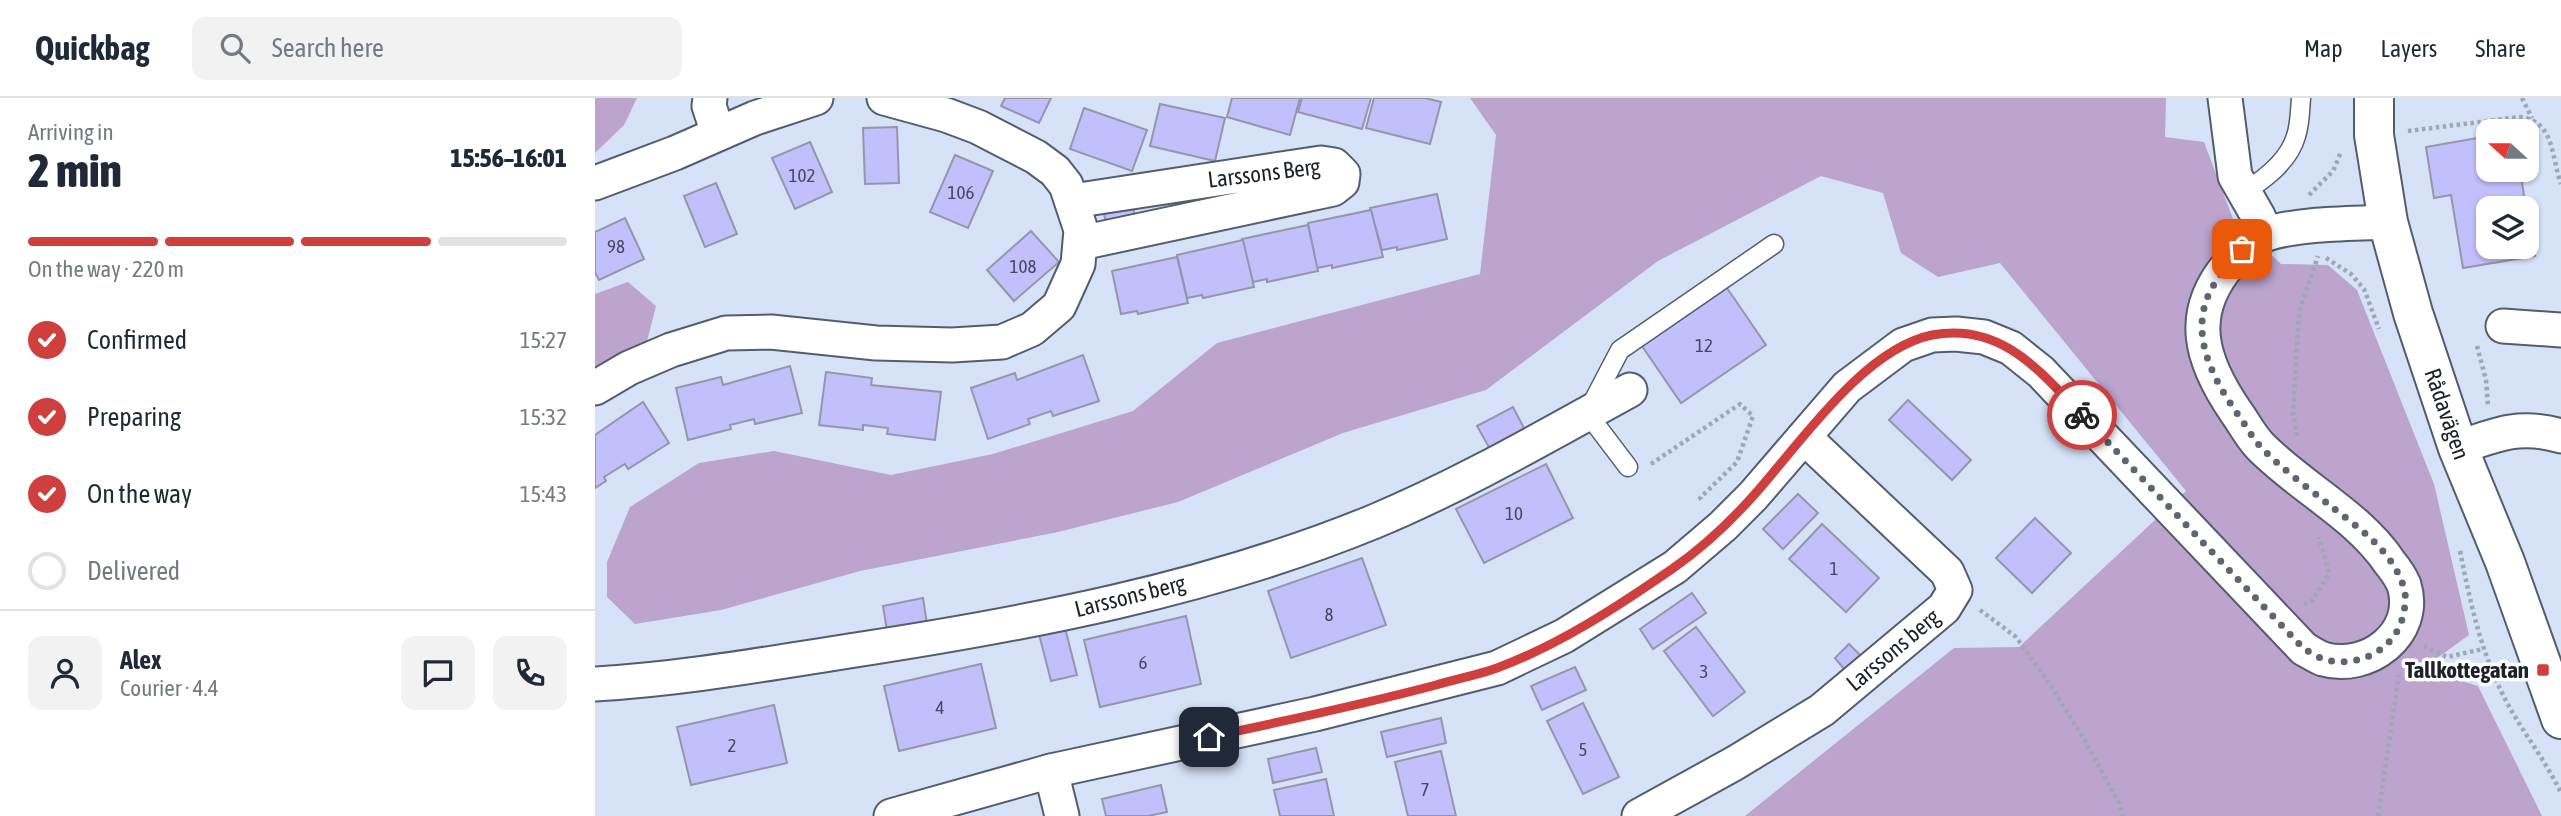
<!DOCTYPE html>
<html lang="en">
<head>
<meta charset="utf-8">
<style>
	body { margin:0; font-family:"Asap Condensed",sans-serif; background:#f2f2f3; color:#1f2937; height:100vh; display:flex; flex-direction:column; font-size:26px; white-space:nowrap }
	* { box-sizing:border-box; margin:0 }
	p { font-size:23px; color:#747a83 }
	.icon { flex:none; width:38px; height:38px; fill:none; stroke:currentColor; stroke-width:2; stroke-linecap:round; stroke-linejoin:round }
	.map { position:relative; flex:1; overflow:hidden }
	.panel { display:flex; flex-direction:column; background:#fff; width:595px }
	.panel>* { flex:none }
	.needle { width:46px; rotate:291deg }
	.controls { position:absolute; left:1881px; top:21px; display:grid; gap:14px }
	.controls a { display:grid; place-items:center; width:63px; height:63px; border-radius:14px; background:#fff; box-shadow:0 2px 5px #0004; font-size:35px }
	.pin { position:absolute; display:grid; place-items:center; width:60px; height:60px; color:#fff; margin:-30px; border-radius:14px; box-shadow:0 4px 10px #0006 }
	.courier { position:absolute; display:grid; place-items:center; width:70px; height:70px; margin:-35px; border:5px solid #ce3f3e; border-radius:50%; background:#fff; color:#222; box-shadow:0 2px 9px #0007 }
	.overview em { font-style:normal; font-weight:800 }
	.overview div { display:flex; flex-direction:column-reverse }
	.overview { display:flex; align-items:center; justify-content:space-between; height:119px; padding:0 28px }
	h1 { font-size:46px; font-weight:800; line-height:52px }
	.bar { display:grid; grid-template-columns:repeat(4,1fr); gap:10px 7px; align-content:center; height:84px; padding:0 28px }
	.bar i { height:9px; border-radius:5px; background:#e0e1e3 }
	.bar .on { background:#ce3f3e }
	.bar p { grid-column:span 4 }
	.line { display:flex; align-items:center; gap:18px; padding:0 28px; border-top:2px solid #e0e1e3 }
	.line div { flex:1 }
	.round { display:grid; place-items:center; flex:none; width:74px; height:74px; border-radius:14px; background:#f2f2f3 }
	ol { padding:0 28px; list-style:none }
	li { display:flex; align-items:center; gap:21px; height:77px }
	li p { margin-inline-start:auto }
	li .icon { padding:7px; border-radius:50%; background:#ce3f3e; color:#fff; stroke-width:4 }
	li:last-child { color:#747a83 }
	li i { width:38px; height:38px; border:4px solid #e0e1e3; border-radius:50% }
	header { display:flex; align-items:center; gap:42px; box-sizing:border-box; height:98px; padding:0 35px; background:#fff; border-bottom:2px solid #e0e1e3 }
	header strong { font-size:33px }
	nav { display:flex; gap:38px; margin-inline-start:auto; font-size:24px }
	.search { width:490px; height:63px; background:#f2f2f3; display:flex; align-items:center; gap:18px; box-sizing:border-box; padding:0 24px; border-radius:14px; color:#747a83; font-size:26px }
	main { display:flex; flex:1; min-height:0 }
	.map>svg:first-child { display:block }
	.green { fill:#bca4ce }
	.building { fill:#c1c0fd; stroke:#9696ab; stroke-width:2 }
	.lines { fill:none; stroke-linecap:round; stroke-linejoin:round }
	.lane-casing { stroke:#525d6e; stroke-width:21 }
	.street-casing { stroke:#525d6e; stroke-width:37 }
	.secondary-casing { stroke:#525d6e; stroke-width:42 }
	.path { stroke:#9da7b8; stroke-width:4.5; stroke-dasharray:3.5 3.5; stroke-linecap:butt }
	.lane { stroke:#fff; stroke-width:18 }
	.street { stroke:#fff; stroke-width:33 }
	.secondary { stroke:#fff; stroke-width:38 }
	.done { stroke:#5e6571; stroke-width:7; stroke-dasharray:0 12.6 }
	.route { stroke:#ce3f3e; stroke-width:9 }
	.poi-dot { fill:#ce3f3e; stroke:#fff; stroke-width:2.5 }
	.labels { text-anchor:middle; stroke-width:7; stroke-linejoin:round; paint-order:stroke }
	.number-label { font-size:19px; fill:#464a5e }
	.street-label { font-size:23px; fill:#1d2229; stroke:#fff }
	.poi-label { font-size:23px; font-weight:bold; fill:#1d2229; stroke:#fff; text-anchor:end }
</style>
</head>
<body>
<header>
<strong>Quickbag</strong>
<div class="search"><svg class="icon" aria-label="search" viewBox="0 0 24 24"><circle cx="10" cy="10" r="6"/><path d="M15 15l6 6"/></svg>Search here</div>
<nav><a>Map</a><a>Layers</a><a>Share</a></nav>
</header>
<main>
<section class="panel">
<div class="overview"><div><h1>2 min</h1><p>Arriving in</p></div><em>15:56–16:01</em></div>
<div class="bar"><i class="on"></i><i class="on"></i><i class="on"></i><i></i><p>On the way · 220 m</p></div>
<ol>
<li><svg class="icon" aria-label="check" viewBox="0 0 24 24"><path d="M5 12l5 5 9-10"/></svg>Confirmed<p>15:27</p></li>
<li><svg class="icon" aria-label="check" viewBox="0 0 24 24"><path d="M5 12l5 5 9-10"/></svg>Preparing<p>15:32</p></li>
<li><svg class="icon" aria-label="check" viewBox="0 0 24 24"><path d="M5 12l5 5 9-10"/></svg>On the way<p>15:43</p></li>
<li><i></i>Delivered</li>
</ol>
<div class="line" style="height:126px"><a class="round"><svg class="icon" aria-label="person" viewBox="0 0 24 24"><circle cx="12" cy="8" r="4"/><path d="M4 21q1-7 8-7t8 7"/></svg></a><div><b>Alex</b><p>Courier · 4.4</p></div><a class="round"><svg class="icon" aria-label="chat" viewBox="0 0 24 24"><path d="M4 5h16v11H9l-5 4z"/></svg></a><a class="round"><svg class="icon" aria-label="phone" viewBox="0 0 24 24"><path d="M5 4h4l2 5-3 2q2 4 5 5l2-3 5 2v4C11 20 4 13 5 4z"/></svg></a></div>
</section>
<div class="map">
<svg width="1966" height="718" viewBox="0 0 1966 718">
	<rect width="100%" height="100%" fill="#d6e2f7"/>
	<g class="green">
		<polygon points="0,0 42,0 29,27 0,55"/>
		<polygon points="875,0 1571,0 1570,39 1609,44 1638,121 1686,166 1733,167 1762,192 1839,386 1874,537 1827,571 1883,588 1947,718 1150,718 1359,550 1424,549 1591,393 1405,165 1343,179 1306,155 1288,95 1226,78 1063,163 891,292 748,335 583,404 463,434 265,473 126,512 40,526 12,499 12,464 35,409 104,365 179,353 296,377 398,356 538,313 622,245 885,176 901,37"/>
		<polygon points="33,184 61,208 50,251 0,274 0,196"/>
	</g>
	<g class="building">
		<polygon points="410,0 456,0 444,25 406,8"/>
		<polygon points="637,0 705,0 695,37 632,19"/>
		<polygon points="707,0 776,0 767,31 703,14"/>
		<polygon points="779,0 830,0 846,4 835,46 771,30"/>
		<polygon points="565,6 630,20 620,63 555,48"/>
		<polygon points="489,10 552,32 537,73 475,51"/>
		<polygon points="302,29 304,85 270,86 268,30"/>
		<polygon points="1894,38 1894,72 1925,72 1931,110 1894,110 1894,149 1932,149 1932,113 1940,158 1868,170 1856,97 1839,100 1831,49"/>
		<polygon points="215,44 237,94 200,111 177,60"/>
		<polygon points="360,57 398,73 373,130 335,114"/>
		<polygon points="121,85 142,136 110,149 89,98"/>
		<polygon points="842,96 852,141 802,152 802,149 787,152 775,110"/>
		<polygon points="537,106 541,122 512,129 508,112"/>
		<polygon points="776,112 788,159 737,170 737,167 722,170 713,125"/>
		<polygon points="30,120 49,161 4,182 0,174 0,134"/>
		<polygon points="713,127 723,173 672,184 672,181 658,184 647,141"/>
		<polygon points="436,133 464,164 419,203 392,172"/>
		<polygon points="648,142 659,189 608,200 607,197 592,200 582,157"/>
		<polygon points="582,159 593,205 543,216 542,213 526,216 517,173"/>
		<polygon points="1132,190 1171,247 1086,305 1047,248"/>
		<polygon points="488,257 504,303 458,318 456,313 433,321 435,326 393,341 376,290 420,275 422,282"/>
		<polygon points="195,268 207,315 160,326 159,321 135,327 136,331 93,342 81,290 126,279 128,287"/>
		<polygon points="231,274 277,280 276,287 346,294 340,342 292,336 293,330 268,327 268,332 224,327"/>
		<polygon points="1313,302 1376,362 1357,382 1294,322"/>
		<polygon points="48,304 74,345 33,371 30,366 9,379 11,383 0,390 0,337"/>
		<polygon points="918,309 930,332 895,351 882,328"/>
		<polygon points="951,366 978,420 889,465 861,411"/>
		<polygon points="1203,396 1223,415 1188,451 1168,431"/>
		<polygon points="1440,420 1476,455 1437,495 1401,460"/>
		<polygon points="1227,426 1284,480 1251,514 1194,461"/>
		<polygon points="767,460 791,527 696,560 673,493"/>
		<polygon points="1097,495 1111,515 1058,551 1045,531"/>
		<polygon points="328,500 332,526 292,533 288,508"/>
		<polygon points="591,518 606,586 505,609 489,542"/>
		<polygon points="1101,529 1150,594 1118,618 1069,553"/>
		<polygon points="470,530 482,577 456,583 444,536"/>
		<polygon points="1254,546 1265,557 1249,571 1240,560"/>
		<polygon points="386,566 401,630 304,653 289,588"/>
		<polygon points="980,569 991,592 947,612 936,588"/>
		<polygon points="988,605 1024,679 988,696 952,623"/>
		<polygon points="179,607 192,665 96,687 82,629"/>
		<polygon points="846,620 851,645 792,659 786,634"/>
		<polygon points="721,650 727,674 678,685 673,661"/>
		<polygon points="846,653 861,718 813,718 800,664"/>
		<polygon points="731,681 739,718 685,718 679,692"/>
		<polygon points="566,687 572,714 553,718 511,718 507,701"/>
	</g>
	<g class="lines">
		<defs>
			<g id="lane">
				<path d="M1649 94C1670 81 1694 63 1701 38 1705 27 1705 12 1706 0"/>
				<polyline points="1033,369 992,315 1025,252 1179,146"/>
			</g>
			<g id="street">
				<polyline points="115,0 114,8 123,35"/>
				<polyline points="1630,0 1640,78 1663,118 1671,136"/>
				<polyline points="0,85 80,55 160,20 221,0"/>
				<polyline points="478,103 726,65 739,67 748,76 747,84 738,91 486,145"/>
				<polyline points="1908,228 1966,232"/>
				<polyline points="0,290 34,270 76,252 131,235 176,234 281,245 357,247 407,244 437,231 464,208 483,166 486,132 471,87 460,73 441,59 383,29 351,17 289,0"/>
				<path d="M1863 350C1901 336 1925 326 1966 338"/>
				<path d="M0 586C86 581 170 566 254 553 431 526 612 492 778 424 867 387 951 338 1035 292"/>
				<polyline points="456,673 467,718"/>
				<path d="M296 718 456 673 720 616 902 570 969 538 1080 469 1128 428 1158 398 1252 289 1308 247 1337 237 1361 236 1389 239 1416 250 1446 274 1709 551C1715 554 1722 559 1728 561 1772 574 1824 536 1809 487 1806 480 1800 471 1795 465 1764 418 1705 389 1665 348 1656 339 1649 325 1641 314 1606 263 1591 216 1635 165 1645 154 1657 140 1672 136 1704 125 1758 126 1793 124"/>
				<polyline points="1044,718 1140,665 1227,612 1349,510 1360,492 1352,474 1209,339"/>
			</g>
			<polyline id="secondary" points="1779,0 1779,37 1793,124 1818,215 1863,350 1910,464 1966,621"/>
		</defs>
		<use href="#lane" class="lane-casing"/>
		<use href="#street" class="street-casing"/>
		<use href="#secondary" class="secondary-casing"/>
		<g class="path">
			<polyline points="1927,0 1937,20"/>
			<path d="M1813 33 1925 19C1960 23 1956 59 1966 86"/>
			<polyline points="1714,97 1738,73 1746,54"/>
			<polyline points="1731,160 1756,176 1769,191 1784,231"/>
			<polyline points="1882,248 1891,282 1893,308"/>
			<polyline points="1702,338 1698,315 1704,214 1723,158"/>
			<polyline points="1056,366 1145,306 1158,318 1142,364 1105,400 1108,403"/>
			<path d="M1865 453C1875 503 1885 551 1908 597 1925 631 1950 661 1966 695"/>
			<polyline points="1709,506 1717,503 1734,475 1724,439"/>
			<polyline points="1385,512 1421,539 1458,591 1489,641 1523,703 1528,718"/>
			<polyline points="1829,548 1852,559 1888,551"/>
			<polyline points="1783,718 1804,577"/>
		</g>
		<use href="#lane" class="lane"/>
		<use href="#street" class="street"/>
		<use href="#secondary" class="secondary"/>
	</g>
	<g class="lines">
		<path class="done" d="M1487 317 1709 551C1715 554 1722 559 1728 561 1761 571 1800 553 1808 518 1810 509 1812 496 1808 487 1796 451 1761 428 1733 406 1712 389 1682 367 1664 347 1657 339 1652 329 1646 321 1622 287 1597 246 1611 203 1618 183 1634 166 1647 151"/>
		<path class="route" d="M614 639C690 623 766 607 841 587 861 581 883 577 902 570 964 547 1022 509 1077 471 1106 451 1135 424 1159 397 1204 347 1268 251 1337 237 1406 224 1445 273 1487 317"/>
	</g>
	<rect class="poi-dot" x="1941" y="565" width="14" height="14" rx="3.5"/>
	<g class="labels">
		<g class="number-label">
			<text x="207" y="84">102</text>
			<text x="366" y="101">106</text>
			<text x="21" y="155">98</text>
			<text x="428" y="175">108</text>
			<text x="1109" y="254">12</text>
			<text x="919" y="422">10</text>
			<text x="1239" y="477">1</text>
			<text x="734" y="523">8</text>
			<text x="548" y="571">6</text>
			<text x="1109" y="580">3</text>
			<text x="345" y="616">4</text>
			<text x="137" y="654">2</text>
			<text x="988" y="658">5</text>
			<text x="830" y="698">7</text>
		</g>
		<g class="street-label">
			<text transform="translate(669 75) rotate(-7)" y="8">Larssons Berg</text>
			<text transform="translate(1852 316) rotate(71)" y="8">Rådavägen</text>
			<text transform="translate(535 498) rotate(-14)" y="8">Larssons berg</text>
			<text transform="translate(1298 552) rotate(-40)" y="8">Larssons berg</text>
		</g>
		<g class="poi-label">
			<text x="1934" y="580">Tallkottegatan</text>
		</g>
	</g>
</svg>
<div class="controls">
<a><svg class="needle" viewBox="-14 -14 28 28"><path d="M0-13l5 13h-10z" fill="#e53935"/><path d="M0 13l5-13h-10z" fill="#747a83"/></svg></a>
<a><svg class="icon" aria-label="layers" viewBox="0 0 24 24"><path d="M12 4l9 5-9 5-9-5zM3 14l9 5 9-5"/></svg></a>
</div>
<div class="pin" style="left:1647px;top:151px;background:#ea580c"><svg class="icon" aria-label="bag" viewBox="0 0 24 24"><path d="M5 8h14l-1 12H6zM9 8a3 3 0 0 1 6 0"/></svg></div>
<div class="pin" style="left:614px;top:639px;background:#1f2937"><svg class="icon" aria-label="home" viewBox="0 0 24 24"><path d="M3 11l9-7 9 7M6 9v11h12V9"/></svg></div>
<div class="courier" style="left:1487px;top:317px"><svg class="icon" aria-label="bike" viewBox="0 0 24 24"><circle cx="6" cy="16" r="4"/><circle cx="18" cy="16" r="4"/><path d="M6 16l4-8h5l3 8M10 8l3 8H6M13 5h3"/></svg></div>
</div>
</main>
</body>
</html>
